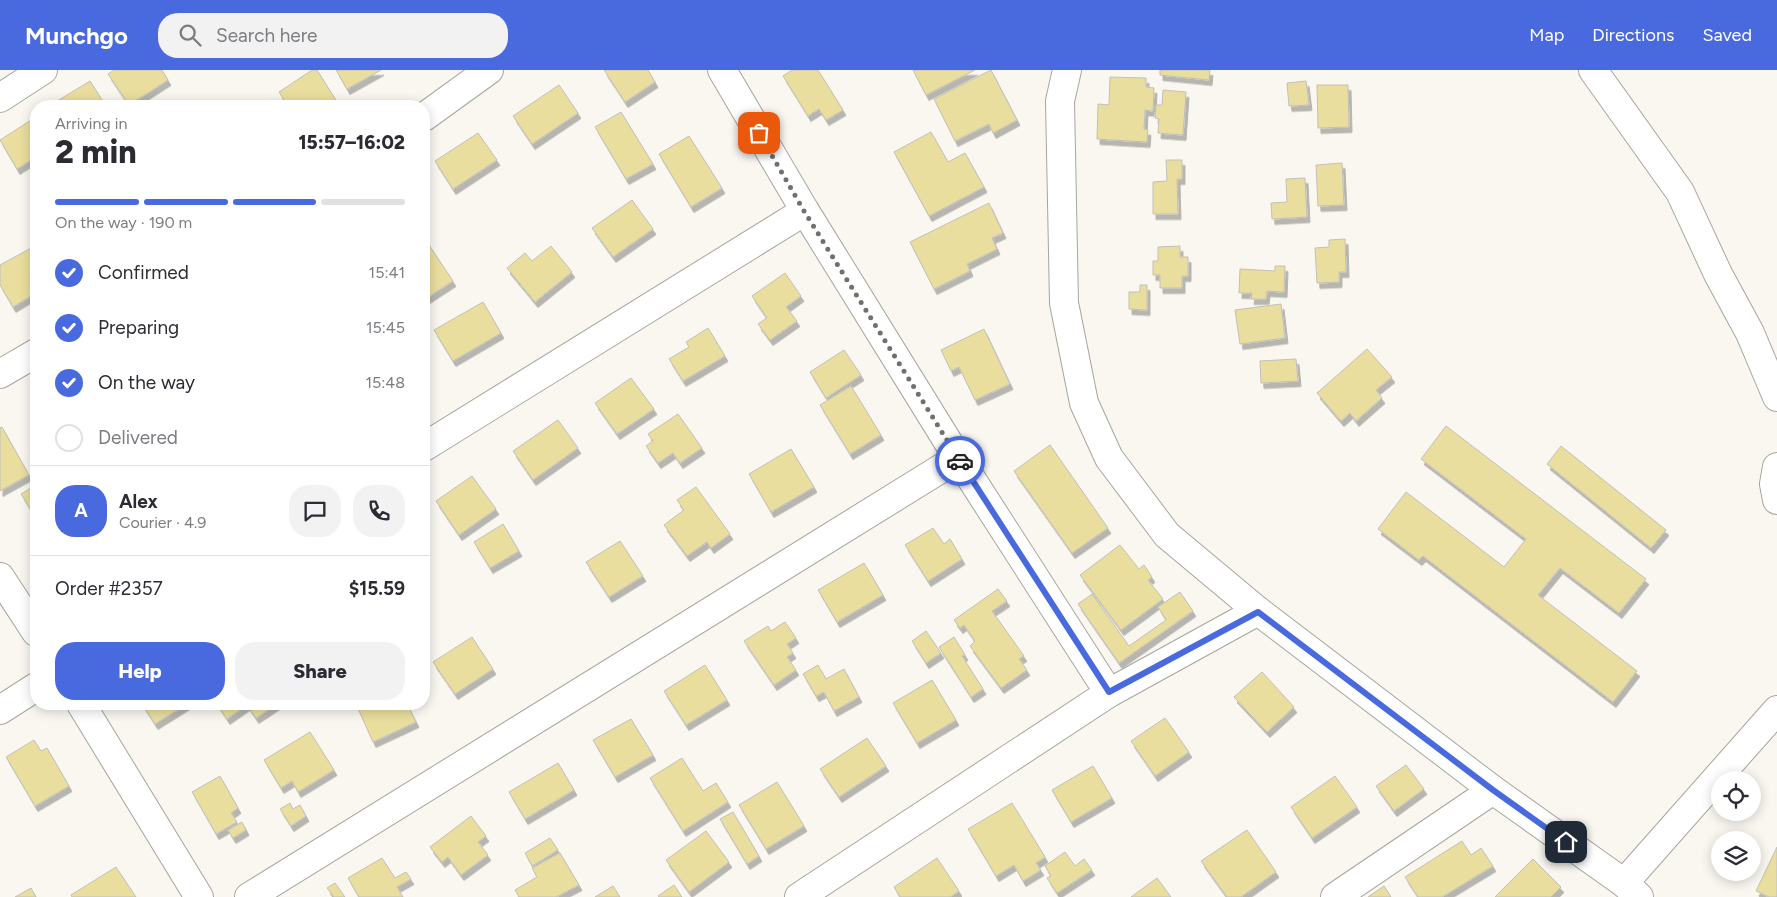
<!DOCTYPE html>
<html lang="en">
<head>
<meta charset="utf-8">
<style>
	body { margin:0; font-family:Figtree,sans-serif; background:#f2f2f3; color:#2b2b33; height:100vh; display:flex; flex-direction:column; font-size:19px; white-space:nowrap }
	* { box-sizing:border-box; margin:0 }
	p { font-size:16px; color:#7c7c81 }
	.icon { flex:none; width:28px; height:28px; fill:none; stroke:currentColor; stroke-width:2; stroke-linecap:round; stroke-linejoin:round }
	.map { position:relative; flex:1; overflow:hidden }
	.details { position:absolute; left:30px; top:30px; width:400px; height:610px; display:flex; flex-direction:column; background:#fff; border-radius:20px; box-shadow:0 2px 12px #0003 }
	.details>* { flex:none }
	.buttons { position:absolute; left:1711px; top:701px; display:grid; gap:10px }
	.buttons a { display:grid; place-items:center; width:50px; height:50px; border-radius:50%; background:#fff; box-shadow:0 2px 12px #0003; font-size:25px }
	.pin { position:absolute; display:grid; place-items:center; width:42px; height:42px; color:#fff; margin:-21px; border-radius:10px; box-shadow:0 2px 8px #0006 }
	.courier { position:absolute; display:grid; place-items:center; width:50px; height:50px; margin:-25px; border:4px solid #496ade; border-radius:50%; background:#fff; color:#222; box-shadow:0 1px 6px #0007 }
	.overview em { font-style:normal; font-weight:800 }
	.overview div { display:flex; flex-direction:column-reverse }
	.overview { display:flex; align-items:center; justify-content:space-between; height:85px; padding:0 25px }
	h1 { font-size:32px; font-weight:800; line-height:38px }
	.bar { display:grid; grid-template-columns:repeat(4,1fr); gap:8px 5px; align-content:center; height:60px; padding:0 25px }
	.bar i { height:6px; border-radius:4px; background:#e1e1e2 }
	.bar .selected { background:#496ade }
	.bar p { grid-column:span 4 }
	.line { display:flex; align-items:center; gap:12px; padding:0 25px; border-top:1px solid #e1e1e2 }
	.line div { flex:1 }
	.round { display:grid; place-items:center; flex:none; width:52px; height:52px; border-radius:20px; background:#f2f2f3 }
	ol { padding:0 25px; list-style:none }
	li { display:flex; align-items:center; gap:15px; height:55px }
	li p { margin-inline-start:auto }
	li .icon { padding:5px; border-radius:50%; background:#496ade; color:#fff; stroke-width:4 }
	li:last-child { color:#7c7c81 }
	li i { width:28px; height:28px; border:2px solid #e1e1e2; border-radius:50% }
	.primary-button { display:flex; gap:10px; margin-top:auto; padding:10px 25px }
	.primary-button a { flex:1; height:58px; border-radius:20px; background:#496ade; color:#fff; font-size:20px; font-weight:800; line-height:58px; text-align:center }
	.primary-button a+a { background:#f2f2f3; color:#2b2b33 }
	header { display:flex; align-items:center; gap:30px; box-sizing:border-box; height:70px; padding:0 25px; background:#496ade; color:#fff }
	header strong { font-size:24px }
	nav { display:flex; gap:28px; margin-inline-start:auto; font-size:18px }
	.search { width:350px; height:45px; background:#f2f2f3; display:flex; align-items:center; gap:12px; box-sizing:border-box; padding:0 18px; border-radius:20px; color:#7c7c81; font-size:19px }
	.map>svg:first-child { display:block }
	.building { fill:#eade9e; stroke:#c1c0b8; filter:url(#shadow) }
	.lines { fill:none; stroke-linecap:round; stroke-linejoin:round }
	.minor-casing { stroke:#a7a59e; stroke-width:30 }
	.minor { stroke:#fff; stroke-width:28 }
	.done { stroke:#71706b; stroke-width:5; stroke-dasharray:0 9 }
	.route { stroke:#496ade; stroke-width:6 }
</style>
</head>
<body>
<header>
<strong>Munchgo</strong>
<div class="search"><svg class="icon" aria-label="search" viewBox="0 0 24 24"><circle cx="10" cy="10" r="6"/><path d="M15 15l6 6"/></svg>Search here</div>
<nav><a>Map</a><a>Directions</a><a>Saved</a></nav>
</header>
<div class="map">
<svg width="1777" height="827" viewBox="0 0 1777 827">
	<defs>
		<filter id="shadow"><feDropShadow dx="3" dy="5.5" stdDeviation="0" flood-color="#0004"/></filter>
	</defs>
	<rect width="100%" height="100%" fill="#f9f7f0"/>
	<g class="building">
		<polygon points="114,0 162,0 168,10 129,35 108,4"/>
		<polygon points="312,0 317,0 339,35 336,36 288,36 279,22"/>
		<polygon points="336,0 381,0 347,19"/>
		<polygon points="604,0 648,0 655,12 625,32"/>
		<polygon points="792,0 818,0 843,40 826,50 819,39 808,46 783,6"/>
		<polygon points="913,0 975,0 926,25"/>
		<polygon points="991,0 1017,50 993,63 989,54 955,71 934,29"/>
		<polygon points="1160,0 1210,0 1209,10 1160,5"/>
		<polygon points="1110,7 1146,8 1146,17 1154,18 1153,41 1145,40 1144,59 1148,60 1147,72 1097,69 1098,34 1109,35"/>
		<polygon points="90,11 106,36 56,36 54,33"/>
		<polygon points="1306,11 1309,35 1289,36 1287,13"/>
		<polygon points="559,15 578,43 532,74 513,46"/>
		<polygon points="1317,15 1348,15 1349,57 1318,58"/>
		<polygon points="1163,20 1186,22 1183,65 1158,63 1159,49 1155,48 1156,35 1162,35"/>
		<polygon points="621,42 653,94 626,109 595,57"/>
		<polygon points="36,47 36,87 17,99 0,70"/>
		<polygon points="931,62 948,92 965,83 984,117 929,146 894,82"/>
		<polygon points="478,63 497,90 453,119 435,91"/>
		<polygon points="689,66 722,118 691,137 659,84"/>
		<polygon points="1166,90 1182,90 1182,109 1177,109 1178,144 1153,144 1153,112 1167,111"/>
		<polygon points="1342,93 1344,135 1318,136 1316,95"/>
		<polygon points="1305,108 1307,147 1272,149 1271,133 1287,132 1286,109"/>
		<polygon points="632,130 653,159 613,187 592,158"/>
		<polygon points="989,133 1003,163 992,168 997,179 967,194 970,201 934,219 910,172"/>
		<polygon points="1345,169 1346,202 1339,202 1339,212 1317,213 1315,178 1329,177 1329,170"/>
		<polygon points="427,172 453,211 424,230 424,174"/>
		<polygon points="551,176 572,202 535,232 507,198 525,183 532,191"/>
		<polygon points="1180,176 1180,187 1188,187 1188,206 1182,206 1182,218 1160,218 1160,205 1153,205 1153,191 1158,191 1158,177"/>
		<polygon points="33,177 36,183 36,223 13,237 0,215 0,195"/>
		<polygon points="1275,196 1285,196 1284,222 1267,221 1266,229 1251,229 1252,223 1239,223 1240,199 1275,201"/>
		<polygon points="785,203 801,226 786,237 797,251 770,270 758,254 767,248 752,226"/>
		<polygon points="1140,215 1147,215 1147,240 1129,239 1129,222 1140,222"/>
		<polygon points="483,232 501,263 453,291 434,260"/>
		<polygon points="1281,234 1285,268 1240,274 1235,240"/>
		<polygon points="708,258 725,286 683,311 669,289 689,277 686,272"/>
		<polygon points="984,259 1010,314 975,330 959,297 951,301 941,280"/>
		<polygon points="1367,279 1392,307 1376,320 1382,328 1356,351 1350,343 1341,351 1317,323"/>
		<polygon points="844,280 861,305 826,328 810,302"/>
		<polygon points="1296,289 1298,311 1261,313 1260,291"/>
		<polygon points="631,308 654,339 617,364 595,333"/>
		<polygon points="851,316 881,365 850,384 820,335"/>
		<polygon points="678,344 702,378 680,393 673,383 658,393 646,376 653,371 648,364"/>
		<polygon points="558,350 578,378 533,410 513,381"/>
		<polygon points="1446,356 1646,509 1619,543 1560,498 1538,525 1637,601 1613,632 1423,486 1419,490 1378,459 1406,422 1504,497 1526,469 1421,389"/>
		<polygon points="2,357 29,405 0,421 0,358"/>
		<polygon points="1050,375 1108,458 1072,483 1014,401"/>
		<polygon points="1561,376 1666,460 1651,478 1547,394"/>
		<polygon points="791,379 814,417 771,442 749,404"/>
		<polygon points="472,406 496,439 459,465 436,431"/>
		<polygon points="36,415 36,445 35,446 21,424"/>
		<polygon points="696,417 730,464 711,478 707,472 687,486 664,455 684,440 677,430"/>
		<polygon points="503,454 519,481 490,498 474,472"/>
		<polygon points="933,458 944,474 950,469 962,489 928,511 905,475"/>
		<polygon points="620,471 643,506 609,527 586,492"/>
		<polygon points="1120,475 1139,499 1144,495 1152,507 1148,510 1163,529 1121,560 1080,505"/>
		<polygon points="864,493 883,525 837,552 818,520"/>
		<polygon points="998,519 1007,531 992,541 1024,586 1019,589 1027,600 1001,618 970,576 975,571 964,555 960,558 954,550"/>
		<polygon points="1180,522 1193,541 1119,593 1078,534 1092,524 1129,576 1166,550 1158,537"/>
		<polygon points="785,552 796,568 787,574 793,583 787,587 796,600 774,615 744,571 768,556 771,561"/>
		<polygon points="926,561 941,583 926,593 912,571"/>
		<polygon points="472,567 493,599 455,624 433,592"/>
		<polygon points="954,567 965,585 962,586 983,619 971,627 939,577"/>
		<polygon points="705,595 727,630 686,655 664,621"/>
		<polygon points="818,595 826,609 844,599 859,627 834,641 824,622 816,626 803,604"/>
		<polygon points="1262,602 1294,637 1267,662 1234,627"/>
		<polygon points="932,610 956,650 917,673 893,633"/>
		<polygon points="142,634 187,634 155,654"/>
		<polygon points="217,634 277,634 256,648 247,635 227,649"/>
		<polygon points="356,634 407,634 416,652 373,672"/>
		<polygon points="1165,648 1189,682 1155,706 1131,671"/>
		<polygon points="631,649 653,685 615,707 593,670"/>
		<polygon points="310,662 334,700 298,722 292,711 281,718 264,690"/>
		<polygon points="867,668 886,696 839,727 820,699"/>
		<polygon points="34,670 41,681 47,678 69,716 35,736 6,687"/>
		<polygon points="682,688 703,721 716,713 728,732 683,761 650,708"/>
		<polygon points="558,693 574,720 525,749 509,722"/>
		<polygon points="1406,695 1424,719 1394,741 1376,716"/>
		<polygon points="1093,696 1112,728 1071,752 1052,720"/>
		<polygon points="220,706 238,738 231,743 237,752 216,764 192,722"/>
		<polygon points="1335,706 1357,737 1312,768 1291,737"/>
		<polygon points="777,712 804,756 766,779 739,735"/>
		<polygon points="290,733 293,739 300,735 306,746 291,756 280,739"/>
		<polygon points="1012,733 1045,787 1036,793 1041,800 1023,811 1014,795 996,806 968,759"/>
		<polygon points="733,742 759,786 747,794 720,749"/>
		<polygon points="471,746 486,766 478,772 488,785 461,805 448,787 442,792 430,777"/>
		<polygon points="242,752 246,760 233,768 228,760"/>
		<polygon points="1247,760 1276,802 1241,827 1227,827 1201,791"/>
		<polygon points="706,761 729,792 689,822 666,790"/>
		<polygon points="550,768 558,780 532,796 525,783"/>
		<polygon points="1462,771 1471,785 1481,778 1493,796 1442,827 1418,827 1405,807"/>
		<polygon points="1777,777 1777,827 1769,827 1756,821"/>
		<polygon points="1065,782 1075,796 1084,789 1092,800 1057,823 1047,808 1051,806 1045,796"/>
		<polygon points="560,783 579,815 556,827 519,827 515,820 537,807 532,798"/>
		<polygon points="382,788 395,808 406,802 411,809 397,817 403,827 359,827 348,808"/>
		<polygon points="937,788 959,821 950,827 900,827 894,817"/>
		<polygon points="1533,789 1561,817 1551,827 1495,827"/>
		<polygon points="116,797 136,827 72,827 71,825"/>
		<polygon points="1157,808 1171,827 1131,827"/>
		<polygon points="335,813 345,827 334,827 327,818"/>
		<polygon points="674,815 682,827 659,827 658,826"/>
		<polygon points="613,816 620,827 595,827"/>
		<polygon points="1384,816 1391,827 1368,827"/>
		<polygon points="31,818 36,827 15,827"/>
	</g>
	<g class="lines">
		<defs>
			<g id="minor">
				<polyline points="722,0 805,141 958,388 1109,623"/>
				<polyline points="1067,0 1060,31 1064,233 1084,333 1109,388 1167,465 1258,541 1493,720 1624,813 1639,827"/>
				<polyline points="1593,0 1680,122 1718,204 1750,263 1777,327"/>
				<polyline points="0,28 43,0"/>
				<polyline points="424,47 489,0"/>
				<polyline points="0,304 36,283"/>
				<polyline points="424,377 805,141"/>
				<polyline points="1777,397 1774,414 1777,430"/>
				<polyline points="0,507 36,562"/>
				<polyline points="81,634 199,827"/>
				<polyline points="0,640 36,617"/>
				<polyline points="1624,813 1777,640"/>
				<polyline points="249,827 958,388"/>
				<polyline points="799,827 1109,623 1258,541"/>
				<polyline points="1335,827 1493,720"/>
			</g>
		</defs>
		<use href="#minor" class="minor-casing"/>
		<use href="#minor" class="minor"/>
	</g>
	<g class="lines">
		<polyline class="done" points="759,63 804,141 960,391"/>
		<polyline class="route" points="960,391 1109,622 1258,542 1493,720 1566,772"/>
	</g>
</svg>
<div class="buttons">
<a><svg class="icon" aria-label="locate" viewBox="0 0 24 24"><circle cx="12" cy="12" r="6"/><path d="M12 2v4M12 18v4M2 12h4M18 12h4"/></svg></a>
<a><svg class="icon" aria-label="layers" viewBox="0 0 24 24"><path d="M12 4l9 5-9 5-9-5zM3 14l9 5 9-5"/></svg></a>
</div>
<div class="pin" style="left:759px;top:63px;background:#ea580c"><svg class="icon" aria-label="bag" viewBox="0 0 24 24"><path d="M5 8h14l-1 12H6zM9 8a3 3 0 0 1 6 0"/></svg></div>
<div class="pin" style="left:1566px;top:772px;background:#1f2937"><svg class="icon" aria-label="home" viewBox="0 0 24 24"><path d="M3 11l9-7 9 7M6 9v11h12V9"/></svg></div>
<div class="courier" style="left:960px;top:391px"><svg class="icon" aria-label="car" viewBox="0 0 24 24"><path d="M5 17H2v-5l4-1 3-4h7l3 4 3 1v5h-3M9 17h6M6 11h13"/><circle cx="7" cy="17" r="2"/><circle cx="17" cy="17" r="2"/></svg></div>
<section class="details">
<div class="overview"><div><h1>2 min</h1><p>Arriving in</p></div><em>15:57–16:02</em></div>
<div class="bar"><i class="selected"></i><i class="selected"></i><i class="selected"></i><i></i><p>On the way · 190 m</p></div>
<ol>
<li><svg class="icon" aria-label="check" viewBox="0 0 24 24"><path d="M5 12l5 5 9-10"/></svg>Confirmed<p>15:41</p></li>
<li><svg class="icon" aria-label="check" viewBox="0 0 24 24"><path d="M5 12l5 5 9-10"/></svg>Preparing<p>15:45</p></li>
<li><svg class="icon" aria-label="check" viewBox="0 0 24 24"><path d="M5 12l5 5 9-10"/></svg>On the way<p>15:48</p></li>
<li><i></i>Delivered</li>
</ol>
<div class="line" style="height:90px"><b class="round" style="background:#496ade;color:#fff">A</b><div><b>Alex</b><p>Courier · 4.9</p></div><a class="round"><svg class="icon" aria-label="chat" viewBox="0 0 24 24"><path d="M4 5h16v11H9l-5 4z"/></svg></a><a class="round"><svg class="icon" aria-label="phone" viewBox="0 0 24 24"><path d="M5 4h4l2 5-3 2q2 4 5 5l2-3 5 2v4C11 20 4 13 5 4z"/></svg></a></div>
<div class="line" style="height:65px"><div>Order #2357</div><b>$15.59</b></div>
<div class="primary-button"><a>Help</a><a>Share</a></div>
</section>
</div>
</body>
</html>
